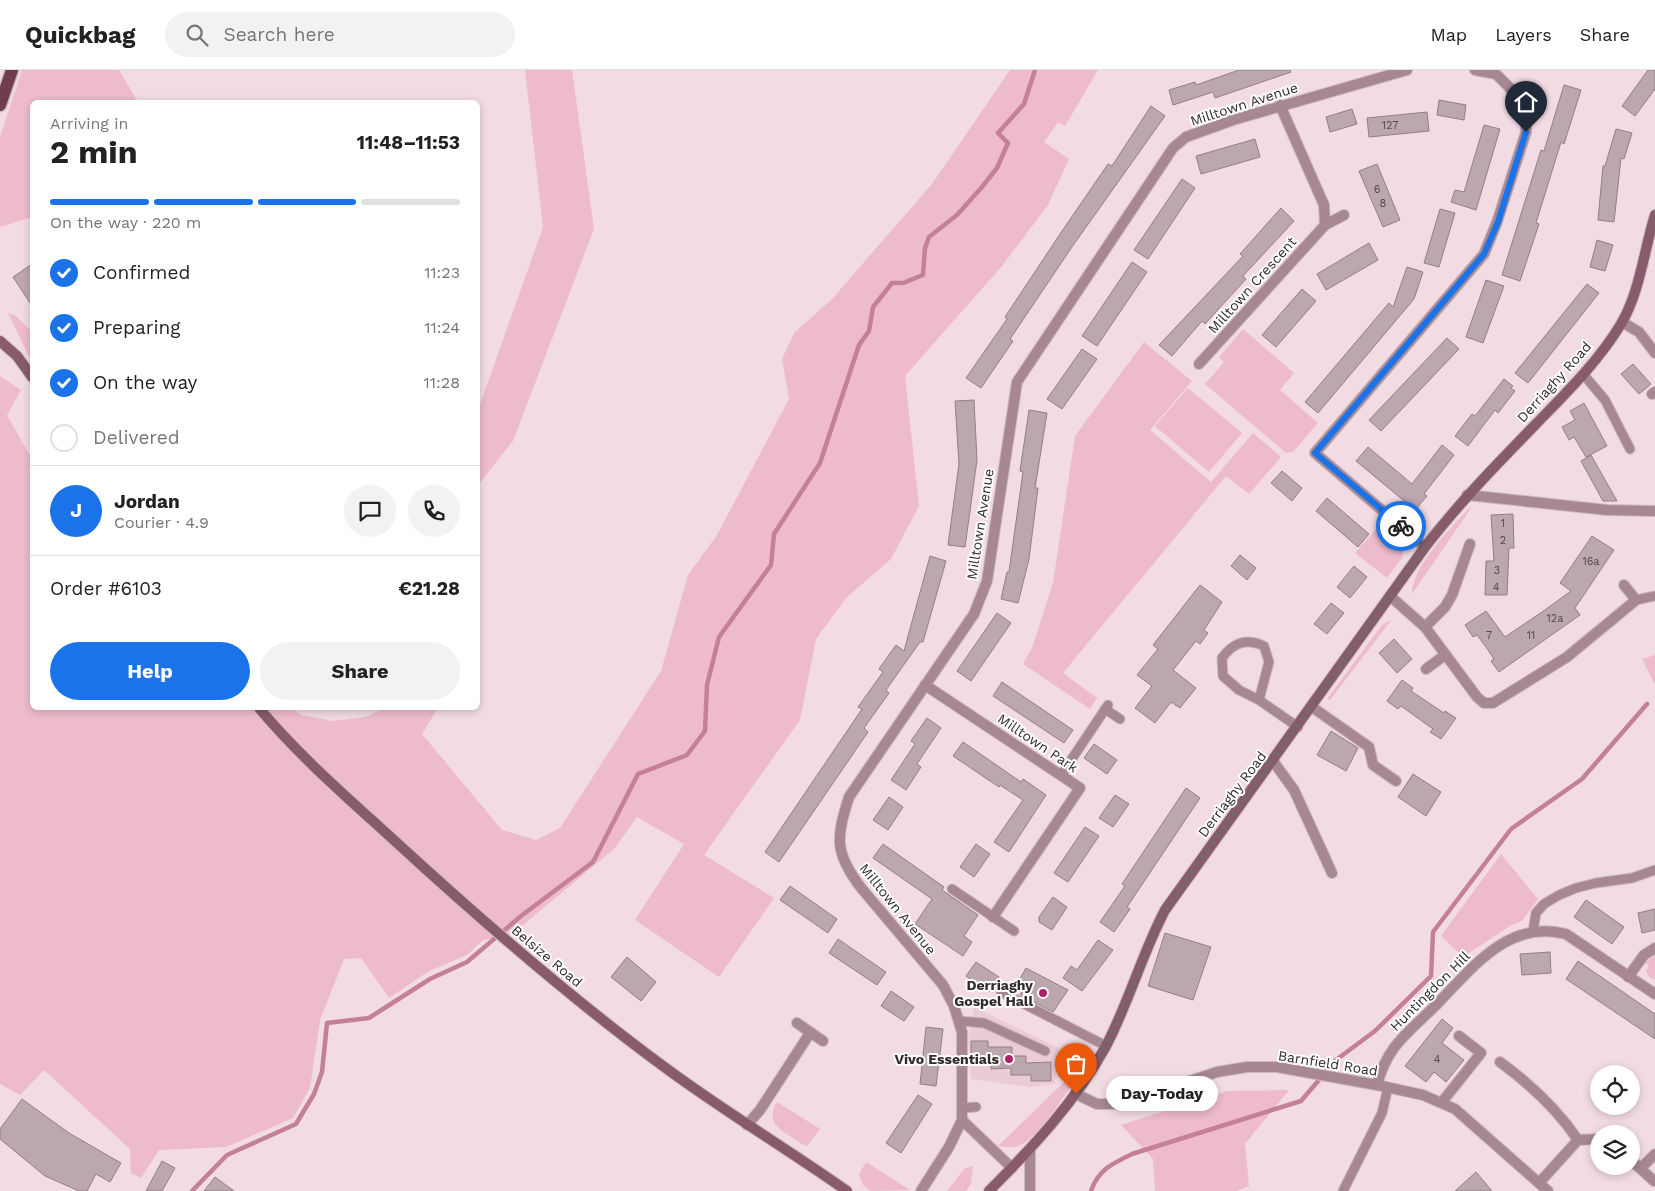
<!DOCTYPE html>
<html lang="en">
<head>
<meta charset="utf-8">
<style>
	body { margin:0; font-family:"Work Sans",sans-serif; background:#f2f2f2; color:#222; height:100vh; display:flex; flex-direction:column; font-size:19px; white-space:nowrap }
	* { box-sizing:border-box; margin:0 }
	p { font-size:16px; color:#767676 }
	.icon { flex:none; width:28px; height:28px; fill:none; stroke:currentColor; stroke-width:2; stroke-linecap:round; stroke-linejoin:round }
	.map { position:relative; flex:1; overflow:hidden }
	.panel { position:absolute; left:30px; top:30px; width:450px; height:610px; display:flex; flex-direction:column; background:#fff; border-radius:8px; box-shadow:0 2px 8px #0003 }
	.panel>* { flex:none }
	.buttons { position:absolute; left:1590px; top:995px; display:grid; gap:10px }
	.buttons a { display:grid; place-items:center; width:50px; height:50px; border-radius:50%; background:#fff; box-shadow:0 2px 8px #0003; font-size:25px }
	.pin { position:absolute; display:grid; place-items:center; width:42px; height:42px; color:#fff; margin:-51px -21px; border-radius:50% 50% 50% 0; rotate:-45deg; box-shadow:0 0 5px #0007 }
	.pin .icon { rotate:45deg }
	.courier { position:absolute; display:grid; place-items:center; width:50px; height:50px; margin:-25px; border:4px solid #1a73e8; border-radius:50%; background:#fff; color:#222; box-shadow:0 1px 6px #0007 }
	.bubble { position:absolute; height:35px; border-radius:18px; background:#fff; box-shadow:0 2px 8px #0003; font-size:16px; font-weight:700; line-height:35px; text-align:center }
	.summary em { font-style:normal; font-weight:700 }
	.summary div { display:flex; flex-direction:column-reverse }
	.summary { display:flex; align-items:center; justify-content:space-between; height:85px; padding:0 20px }
	h1 { font-size:32px; font-weight:700; line-height:38px }
	.bar { display:grid; grid-template-columns:repeat(4,1fr); gap:8px 5px; align-content:center; height:60px; padding:0 20px }
	.bar i { height:6px; border-radius:4px; background:#e0e0e0 }
	.bar .on { background:#1a73e8 }
	.bar p { grid-column:span 4 }
	.line { display:flex; align-items:center; gap:12px; padding:0 20px; border-top:1px solid #e0e0e0 }
	.line div { flex:1 }
	.round { display:grid; place-items:center; flex:none; width:52px; height:52px; border-radius:26px; background:#f2f2f2 }
	ol { padding:0 20px; list-style:none }
	li { display:flex; align-items:center; gap:15px; height:55px }
	li p { margin-inline-start:auto }
	li .icon { padding:5px; border-radius:50%; background:#1a73e8; color:#fff; stroke-width:4 }
	li:last-child { color:#767676 }
	li i { width:28px; height:28px; border:2px solid #e0e0e0; border-radius:50% }
	.action { display:flex; gap:10px; margin-top:auto; padding:10px 20px }
	.action a { flex:1; height:58px; border-radius:30px; background:#1a73e8; color:#fff; font-size:20px; font-weight:700; line-height:58px; text-align:center }
	.action a+a { background:#f2f2f2; color:#222 }
	header { display:flex; align-items:center; gap:30px; box-sizing:border-box; height:70px; padding:0 25px; background:#fff; border-bottom:1px solid #e0e0e0 }
	header strong { font-size:24px }
	nav { display:flex; gap:28px; margin-inline-start:auto; font-size:18px }
	.search { width:350px; height:45px; background:#f2f2f2; display:flex; align-items:center; gap:12px; box-sizing:border-box; padding:0 18px; border-radius:28px; color:#767676; font-size:19px }
	.map>svg:first-child { display:block }
	.built { fill:#eaccd6 }
	.green { fill:#edbbcc }
	.lines { fill:none; stroke-linecap:round; stroke-linejoin:round }
	.stream { stroke:#c47f99; stroke-width:4.5 }
	.building { fill:#bca7ae; stroke:#937f86 }
	.lane-casing { stroke:#ccb8be; stroke-width:11 }
	.street-casing { stroke:#ccb8be; stroke-width:12 }
	.secondary-casing { stroke:#ccb8be; stroke-width:12 }
	.primary-casing { stroke:#ccb8be; stroke-width:15 }
	.lane { stroke:#a68792; stroke-width:9 }
	.street { stroke:#a68792; stroke-width:10 }
	.secondary { stroke:#875b6b; stroke-width:10 }
	.primary { stroke:#703c50; stroke-width:12 }
	.done { stroke:#75686c; stroke-width:5; stroke-dasharray:0 9 }
	.route { stroke:#1a73e8; stroke-width:6 }
	.poi-dot { fill:#ac2367; stroke:#fff; stroke-width:2 }
	.labels { text-anchor:middle; stroke-width:4; stroke-linejoin:round; paint-order:stroke }
	.number-label { font-size:11px; fill:#54494c }
	.street-label { font-size:14px; fill:#322a2c; stroke:#fff }
	.poi-label { font-size:14px; font-weight:bold; fill:#322a2c; stroke:#fff; text-anchor:end }
</style>
</head>
<body>
<header>
<strong>Quickbag</strong>
<div class="search"><svg class="icon" aria-label="search" viewBox="0 0 24 24"><circle cx="10" cy="10" r="6"/><path d="M15 15l6 6"/></svg>Search here</div>
<nav><a>Map</a><a>Layers</a><a>Share</a></nav>
</header>
<div class="map">
<svg width="1655" height="1121" viewBox="0 0 1655 1121">
	<rect width="100%" height="100%" fill="#f2dbe3"/>
	<polygon class="built" points="974,937 1059,978 1055,1014 1029,1017 971,1009 968,969"/>
	<g class="green">
		<polygon points="22,0 119,0 138,32 32,32 32,147 0,157 0,67"/>
		<polygon points="525,0 572,0 594,159 513,371 478,415 478,340 543,157"/>
		<polygon points="1010,0 1098,0 1065,56 1058,52 1044,72 1069,89 1048,135 1002,196 905,306 919,436 891,489 846,528 816,569 800,650 704,785 774,828 719,907 635,850 684,774 637,747 615,778 511,865 483,870 467,885 429,901 389,928 361,888 344,889 320,950 310,1018 293,1048 226,1077 159,1080 141,1108 131,1103 130,1079 44,1000 20,1025 0,1014 0,306 21,320 7,345 32,389 32,638 291,638 301,645 333,651 365,647 385,638 438,638 422,664 502,760 536,770 560,758 661,601 688,505 717,465 789,329 782,289 794,263 832,229 932,114"/>
		<polygon points="8,243 16,246 32,262 32,293"/>
		<polygon points="1243,259 1294,303 1280,320 1318,353 1293,382 1286,383 1205,314 1224,292 1219,287"/>
		<polygon points="1144,272 1192,311 1150,360 1211,412 1253,363 1281,387 1249,424 1226,406 1063,603 1097,628 1090,639 1023,594 1032,578 1053,513 1075,366"/>
		<polygon points="1188,318 1242,363 1209,402 1155,356"/>
		<path d="M1471 436 1469 441 1412 524C1411 497 1453 456 1471 436Z"/>
		<polygon points="1380,455 1404,478 1402,488 1387,508 1355,483"/>
		<polygon points="1392,549 1330,630 1327,629 1382,555"/>
		<polygon points="1655,585 1655,615 1642,589"/>
		<polygon points="1501,784 1538,829 1522,851 1510,856 1463,887 1441,866"/>
		<polygon points="1655,885 1655,910 1648,906 1646,901 1649,895 1645,893"/>
		<path d="M1088 989C1076 1008 1039 1070 1018 1076 1011 1078 1005 1077 998 1076Z"/>
		<polygon points="1289,1020 1245,1074 1249,1116 1236,1121 1155,1121 1153,1089 1121,1055 1227,1021"/>
		<path d="M777 1032 820 1059 807 1076C801 1074 795 1070 790 1066 775 1057 767 1049 777 1032Z"/>
		<polygon points="866,1092 910,1120 871,1121 863,1115 859,1104"/>
		<polygon points="973,1096 971,1114 966,1121 947,1121 964,1099"/>
	</g>
	<g class="lines">
		<g class="stream">
			<polyline points="192,1121 227,1085 296,1054 314,1024 322,1002 327,953 369,948 430,909 467,892 521,846 593,792 638,704 687,685 705,661 707,615 719,567 771,495 774,464 820,393 859,275 869,261 873,237 892,213 903,213 923,205 925,178 929,167 957,145 982,117 997,98 1008,73 998,63 1024,34 1035,0"/>
			<path d="M1091 1121C1098 1100 1113 1093 1132 1084L1301 1031 1336 990 1375 961 1431 906 1433 862 1511 759 1582 709 1647 634"/>
		</g>
	</g>
	<g class="building">
		<polygon points="1239,0 1290,0 1291,2 1215,28 1213,22 1173,35 1169,20 1195,12 1196,15"/>
		<polygon points="1648,0 1655,0 1655,19 1635,46 1622,36"/>
		<polygon points="1564,15 1581,20 1564,74 1561,72 1536,153 1539,154 1520,211 1502,205 1541,80 1544,81"/>
		<polygon points="1439,30 1466,35 1464,50 1437,45"/>
		<polygon points="1151,36 1165,46 1074,174 1010,269 1013,271 981,318 966,308 1007,249 1005,247 1060,164 1108,94 1112,96"/>
		<polygon points="1352,39 1357,54 1330,62 1326,47"/>
		<polygon points="1427,42 1429,61 1369,67 1367,48"/>
		<polygon points="1484,55 1500,59 1476,140 1451,132 1455,120 1464,122"/>
		<polygon points="1616,59 1632,63 1624,89 1621,88 1614,152 1598,150 1603,96 1605,96"/>
		<polygon points="1255,69 1260,87 1201,104 1196,86"/>
		<polygon points="1377,94 1400,150 1383,157 1359,101"/>
		<polygon points="1182,109 1195,118 1148,189 1134,180"/>
		<polygon points="1281,138 1294,151 1243,206 1246,209 1205,254 1202,251 1172,286 1159,275 1243,186 1240,184"/>
		<polygon points="1440,139 1455,143 1439,197 1424,193"/>
		<polygon points="1597,170 1613,175 1605,201 1590,197"/>
		<polygon points="1369,173 1378,190 1326,220 1317,204"/>
		<polygon points="1132,192 1147,202 1097,276 1082,266"/>
		<polygon points="32,194 32,236 13,207"/>
		<polygon points="1407,197 1423,202 1414,229 1318,343 1305,332 1389,233 1393,237"/>
		<polygon points="1486,210 1504,216 1483,273 1466,267"/>
		<polygon points="1587,214 1599,223 1528,313 1515,303"/>
		<polygon points="1302,219 1316,231 1276,277 1262,265"/>
		<polygon points="1447,268 1459,279 1381,361 1369,350"/>
		<polygon points="1082,279 1097,289 1062,339 1047,329"/>
		<polygon points="1633,294 1651,314 1639,324 1621,304"/>
		<polygon points="1504,309 1513,316 1511,318 1515,321 1498,343 1495,340 1468,376 1455,366 1472,344 1475,346"/>
		<polygon points="974,330 977,390 965,477 948,475 959,394 955,331"/>
		<polygon points="1584,333 1607,376 1586,387 1574,367 1569,370 1562,357 1575,350 1570,341"/>
		<polygon points="1029,340 1047,343 1035,418 1038,418 1029,489 1018,533 1001,529 1007,502 1009,502 1023,402 1020,401"/>
		<polygon points="1442,375 1454,385 1424,424 1427,426 1415,440 1356,391 1368,377 1412,414"/>
		<polygon points="1591,385 1617,431 1603,431 1581,391"/>
		<polygon points="1282,401 1302,418 1292,431 1271,413"/>
		<polygon points="1327,428 1369,464 1358,477 1316,441"/>
		<polygon points="1513,444 1514,478 1509,478 1507,525 1485,525 1486,491 1494,491 1491,445"/>
		<polygon points="1592,466 1614,480 1575,538 1580,545 1499,602 1491,591 1494,589 1486,577 1477,565 1473,567 1465,555 1486,541 1505,567 1542,542 1571,521 1560,513"/>
		<polygon points="1240,485 1256,498 1247,510 1231,496"/>
		<polygon points="930,486 946,491 923,572 920,572 886,620 889,623 864,658 868,662 779,792 765,782 862,639 858,637 883,602 879,599 896,575 904,581"/>
		<polygon points="1354,496 1367,507 1350,528 1337,517"/>
		<polygon points="1200,515 1222,532 1204,560 1208,563 1200,574 1196,571 1173,600 1196,618 1180,638 1171,632 1155,653 1135,638 1152,616 1137,605 1158,579 1153,575"/>
		<polygon points="1331,533 1344,543 1327,564 1314,554"/>
		<polygon points="997,543 1011,553 971,611 957,601"/>
		<polygon points="1394,569 1412,589 1397,603 1379,583"/>
		<polygon points="1402,610 1413,618 1411,621 1444,643 1445,641 1456,648 1441,669 1430,662 1433,659 1401,636 1398,639 1387,631"/>
		<polygon points="1002,612 1073,660 1064,673 993,626"/>
		<polygon points="927,648 941,658 917,694 921,697 906,720 891,710 915,674 911,671"/>
		<polygon points="1331,661 1358,678 1346,701 1317,685"/>
		<polygon points="963,672 1021,712 1023,709 1046,725 1009,782 994,772 1023,730 1000,715 999,717 953,686"/>
		<polygon points="1094,674 1117,690 1107,704 1084,688"/>
		<polygon points="1413,704 1441,722 1426,746 1398,727"/>
		<polygon points="1186,718 1200,728 1127,837 1130,839 1114,862 1100,852 1125,816 1122,814"/>
		<polygon points="1115,725 1129,734 1113,757 1099,748"/>
		<polygon points="889,727 903,737 888,760 873,750"/>
		<polygon points="1085,757 1099,766 1068,812 1054,803"/>
		<polygon points="883,774 944,817 942,820 978,845 964,866 972,872 963,886 915,854 932,829 873,788"/>
		<polygon points="976,774 990,784 974,807 960,797"/>
		<polygon points="790,816 837,849 828,863 780,830"/>
		<polygon points="1053,827 1067,837 1052,860 1039,852 1039,847"/>
		<polygon points="1586,830 1624,857 1612,874 1574,847"/>
		<polygon points="1655,839 1655,860 1642,863 1638,843"/>
		<polygon points="1165,863 1211,877 1193,930 1148,916"/>
		<polygon points="838,869 886,902 877,915 829,883"/>
		<polygon points="1098,870 1113,880 1082,921 1063,908 1071,896 1077,900"/>
		<polygon points="1550,882 1551,903 1522,905 1520,884"/>
		<polygon points="627,887 656,912 641,931 611,907"/>
		<polygon points="1578,891 1655,944 1655,969 1566,909"/>
		<polygon points="976,892 999,907 989,922 966,906"/>
		<polygon points="1026,898 1068,920 1053,942 1020,925 1023,920 1016,916"/>
		<polygon points="891,921 914,937 904,951 881,936"/>
		<polygon points="1442,949 1453,958 1442,973 1464,990 1446,1012 1434,1002 1426,1012 1405,996"/>
		<polygon points="926,957 943,959 936,1016 920,1014"/>
		<polygon points="971,971 988,971 988,977 1012,977 1012,986 1026,986 1026,993 1051,992 1051,1011 1031,1011 1031,1005 1011,1005 1011,998 991,999 991,991 971,991"/>
		<polygon points="918,1025 932,1034 901,1083 886,1073"/>
		<polygon points="22,1029 69,1063 121,1093 110,1112 96,1104 87,1121 79,1121 45,1106 0,1069 0,1059"/>
		<polygon points="162,1091 175,1098 162,1121 146,1121"/>
		<polygon points="1476,1102 1492,1121 1455,1121"/>
		<polygon points="215,1107 234,1121 204,1121"/>
	</g>
	<g class="lines">
		<defs>
			<g id="lane">
				<polyline points="1584,305 1605,330 1630,379"/>
				<polyline points="1636,530 1655,526"/>
				<path d="M1259 630 1269 592 1264 576C1246 568 1234 572 1222 588L1223 606 1239 620 1259 630 1298 657"/>
				<polyline points="1105,639 1120,649"/>
				<polyline points="1061,705 1108,635"/>
				<polyline points="952,819 1014,861"/>
				<polyline points="1533,861 1536,843 1544,834 1559,825 1576,818 1596,813 1632,808 1655,800"/>
				<polyline points="1001,922 1106,976"/>
				<polyline points="959,951 984,953 1045,981"/>
				<polyline points="962,1038 976,1037"/>
				<polyline points="1343,1121 1382,1043 1388,1017"/>
			</g>
			<g id="street">
				<polyline points="1325,155 1344,145"/>
				<polyline points="1622,252 1639,262 1655,283"/>
				<polyline points="1199,294 1325,155 1324,135 1280,35"/>
				<polyline points="1652,324 1655,322"/>
				<polyline points="1467,425 1607,440 1655,441"/>
				<polyline points="1425,477 1315,383 1484,184 1497,152 1526,62 1526,47 1521,34 1509,17 1496,4 1475,0"/>
				<polyline points="1390,526 1425,557 1477,627 1484,633 1493,633 1567,587 1636,530 1624,515"/>
				<polyline points="1425,557 1445,537 1452,525 1470,474"/>
				<polyline points="1426,599 1445,585"/>
				<polyline points="925,615 1080,718 993,847"/>
				<polyline points="1312,637 1369,677 1373,695 1396,711"/>
				<polyline points="1273,691 1294,720 1332,803"/>
				<polyline points="1628,907 1644,885 1655,878"/>
				<polyline points="797,953 823,971"/>
				<path d="M1500 992C1530 1014 1557 1039 1578 1070L1539 1113"/>
				<path d="M1377 1015C1388 973 1410 962 1438 933 1473 897 1509 849 1566 864L1655 924"/>
				<polyline points="1076,1024 1097,1034 1120,1034 1217,1002 1247,997 1277,997 1377,1015 1423,1025 1455,1039 1548,1121"/>
				<polyline points="1442,1032 1481,983 1459,966"/>
				<polyline points="747,1055 760,1040 810,963"/>
				<polyline points="1578,1070 1599,1069"/>
				<polyline points="1631,1090 1654,1111"/>
				<path d="M1012 1098 962 1050V962L954 936 943 915 862 819C834 783 836 768 849 727L974 544 987 511 1017 312 1173 78 1186 67 1233 50 1407 0"/>
				<polyline points="1641,1098 1655,1084"/>
				<polyline points="921,1121 949,1077 962,1050"/>
				<polyline points="1030,1121 1030,1079"/>
			</g>
			<g id="secondary">
				<polyline points="0,271 17,286 32,307"/>
				<path d="M259 638C300 687 349 729 396 772 481 850 569 927 663 996 722 1040 786 1078 847 1121"/>
				<path d="M989 1121C1033 1077 1076 1031 1106 976 1129 932 1142 884 1165 840L1425 477C1459 433 1496 395 1535 355 1566 323 1598 292 1621 254 1640 222 1644 180 1655 145"/>
			</g>
			<polyline id="primary" points="0,35 12,0"/>
		</defs>
		<use href="#lane" class="lane-casing"/>
		<use href="#street" class="street-casing"/>
		<use href="#secondary" class="secondary-casing"/>
		<use href="#primary" class="primary-casing"/>
		<use href="#lane" class="lane"/>
		<use href="#street" class="street"/>
		<use href="#secondary" class="secondary"/>
		<use href="#primary" class="primary"/>
	</g>
	<g class="lines">
		<path class="done" d="M1076 1024C1095 995 1113 965 1126 933 1139 902 1149 870 1165 840L1425 477 1401 456"/>
		<polyline class="route" points="1401,456 1315,383 1484,184 1498,152 1526,62"/>
	</g>
	<g class="poi-dot">
		<circle cx="1043" cy="923" r="5"/>
		<circle cx="1009" cy="989" r="5"/>
	</g>
	<g class="labels">
		<g class="number-label">
			<text x="1390" y="59">127</text>
			<text x="1377" y="123">6</text>
			<text x="1383" y="137">8</text>
			<text x="1503" y="457">1</text>
			<text x="1503" y="474">2</text>
			<text x="1591" y="495">16a</text>
			<text x="1497" y="504">3</text>
			<text x="1496" y="521">4</text>
			<text x="1555" y="552">12a</text>
			<text x="1489" y="569">7</text>
			<text x="1531" y="569">11</text>
			<text x="1437" y="993">4</text>
		</g>
		<g class="street-label">
			<text transform="translate(1244 34) rotate(-18)" y="5">Milltown Avenue</text>
			<text transform="translate(1252 215) rotate(-48)" y="5">Milltown Crescent</text>
			<text transform="translate(1554 312) rotate(-48)" y="5">Derriaghy Road</text>
			<text transform="translate(980 454) rotate(-81)" y="5">Milltown Avenue</text>
			<text transform="translate(1038 673) rotate(34)" y="5">Milltown Park</text>
			<text transform="translate(1232 724) rotate(-53)" y="5">Derriaghy Road</text>
			<text transform="translate(898 839) rotate(51)" y="5">Milltown Avenue</text>
			<text transform="translate(547 886) rotate(40)" y="5">Belsize Road</text>
			<text transform="translate(1430 921) rotate(-45)" y="5">Huntingdon Hill</text>
			<text transform="translate(1328 993) rotate(9)" y="5">Barnfield Road</text>
		</g>
		<g class="poi-label">
			<text x="1033" y="920">Derriaghy<tspan x="1033" dy="16">Gospel Hall</tspan></text>
			<text x="999" y="994">Vivo Essentials</text>
		</g>
	</g>
</svg>
<div class="buttons">
<a><svg class="icon" aria-label="locate" viewBox="0 0 24 24"><circle cx="12" cy="12" r="6"/><path d="M12 2v4M12 18v4M2 12h4M18 12h4"/></svg></a>
<a><svg class="icon" aria-label="layers" viewBox="0 0 24 24"><path d="M12 4l9 5-9 5-9-5zM3 14l9 5 9-5"/></svg></a>
</div>
<div class="pin" style="left:1076px;top:1024px;background:#ea580c"><svg class="icon" aria-label="bag" viewBox="0 0 24 24"><path d="M5 8h14l-1 12H6zM9 8a3 3 0 0 1 6 0"/></svg></div>
<div class="pin" style="left:1526px;top:62px;background:#1f2937"><svg class="icon" aria-label="home" viewBox="0 0 24 24"><path d="M3 11l9-7 9 7M6 9v11h12V9"/></svg></div>
<div class="courier" style="left:1401px;top:456px"><svg class="icon" aria-label="bike" viewBox="0 0 24 24"><circle cx="6" cy="16" r="4"/><circle cx="18" cy="16" r="4"/><path d="M6 16l4-8h5l3 8M10 8l3 8H6M13 5h3"/></svg></div>
<div class="bubble" style="left:1106px;top:1006px;width:112px">Day-Today</div>
<section class="panel">
<div class="summary"><div><h1>2 min</h1><p>Arriving in</p></div><em>11:48–11:53</em></div>
<div class="bar"><i class="on"></i><i class="on"></i><i class="on"></i><i></i><p>On the way · 220 m</p></div>
<ol>
<li><svg class="icon" aria-label="check" viewBox="0 0 24 24"><path d="M5 12l5 5 9-10"/></svg>Confirmed<p>11:23</p></li>
<li><svg class="icon" aria-label="check" viewBox="0 0 24 24"><path d="M5 12l5 5 9-10"/></svg>Preparing<p>11:24</p></li>
<li><svg class="icon" aria-label="check" viewBox="0 0 24 24"><path d="M5 12l5 5 9-10"/></svg>On the way<p>11:28</p></li>
<li><i></i>Delivered</li>
</ol>
<div class="line" style="height:90px"><b class="round" style="background:#1a73e8;color:#fff">J</b><div><b>Jordan</b><p>Courier · 4.9</p></div><a class="round"><svg class="icon" aria-label="chat" viewBox="0 0 24 24"><path d="M4 5h16v11H9l-5 4z"/></svg></a><a class="round"><svg class="icon" aria-label="phone" viewBox="0 0 24 24"><path d="M5 4h4l2 5-3 2q2 4 5 5l2-3 5 2v4C11 20 4 13 5 4z"/></svg></a></div>
<div class="line" style="height:65px"><div>Order #6103</div><b>€21.28</b></div>
<div class="action"><a>Help</a><a>Share</a></div>
</section>
</div>
</body>
</html>
